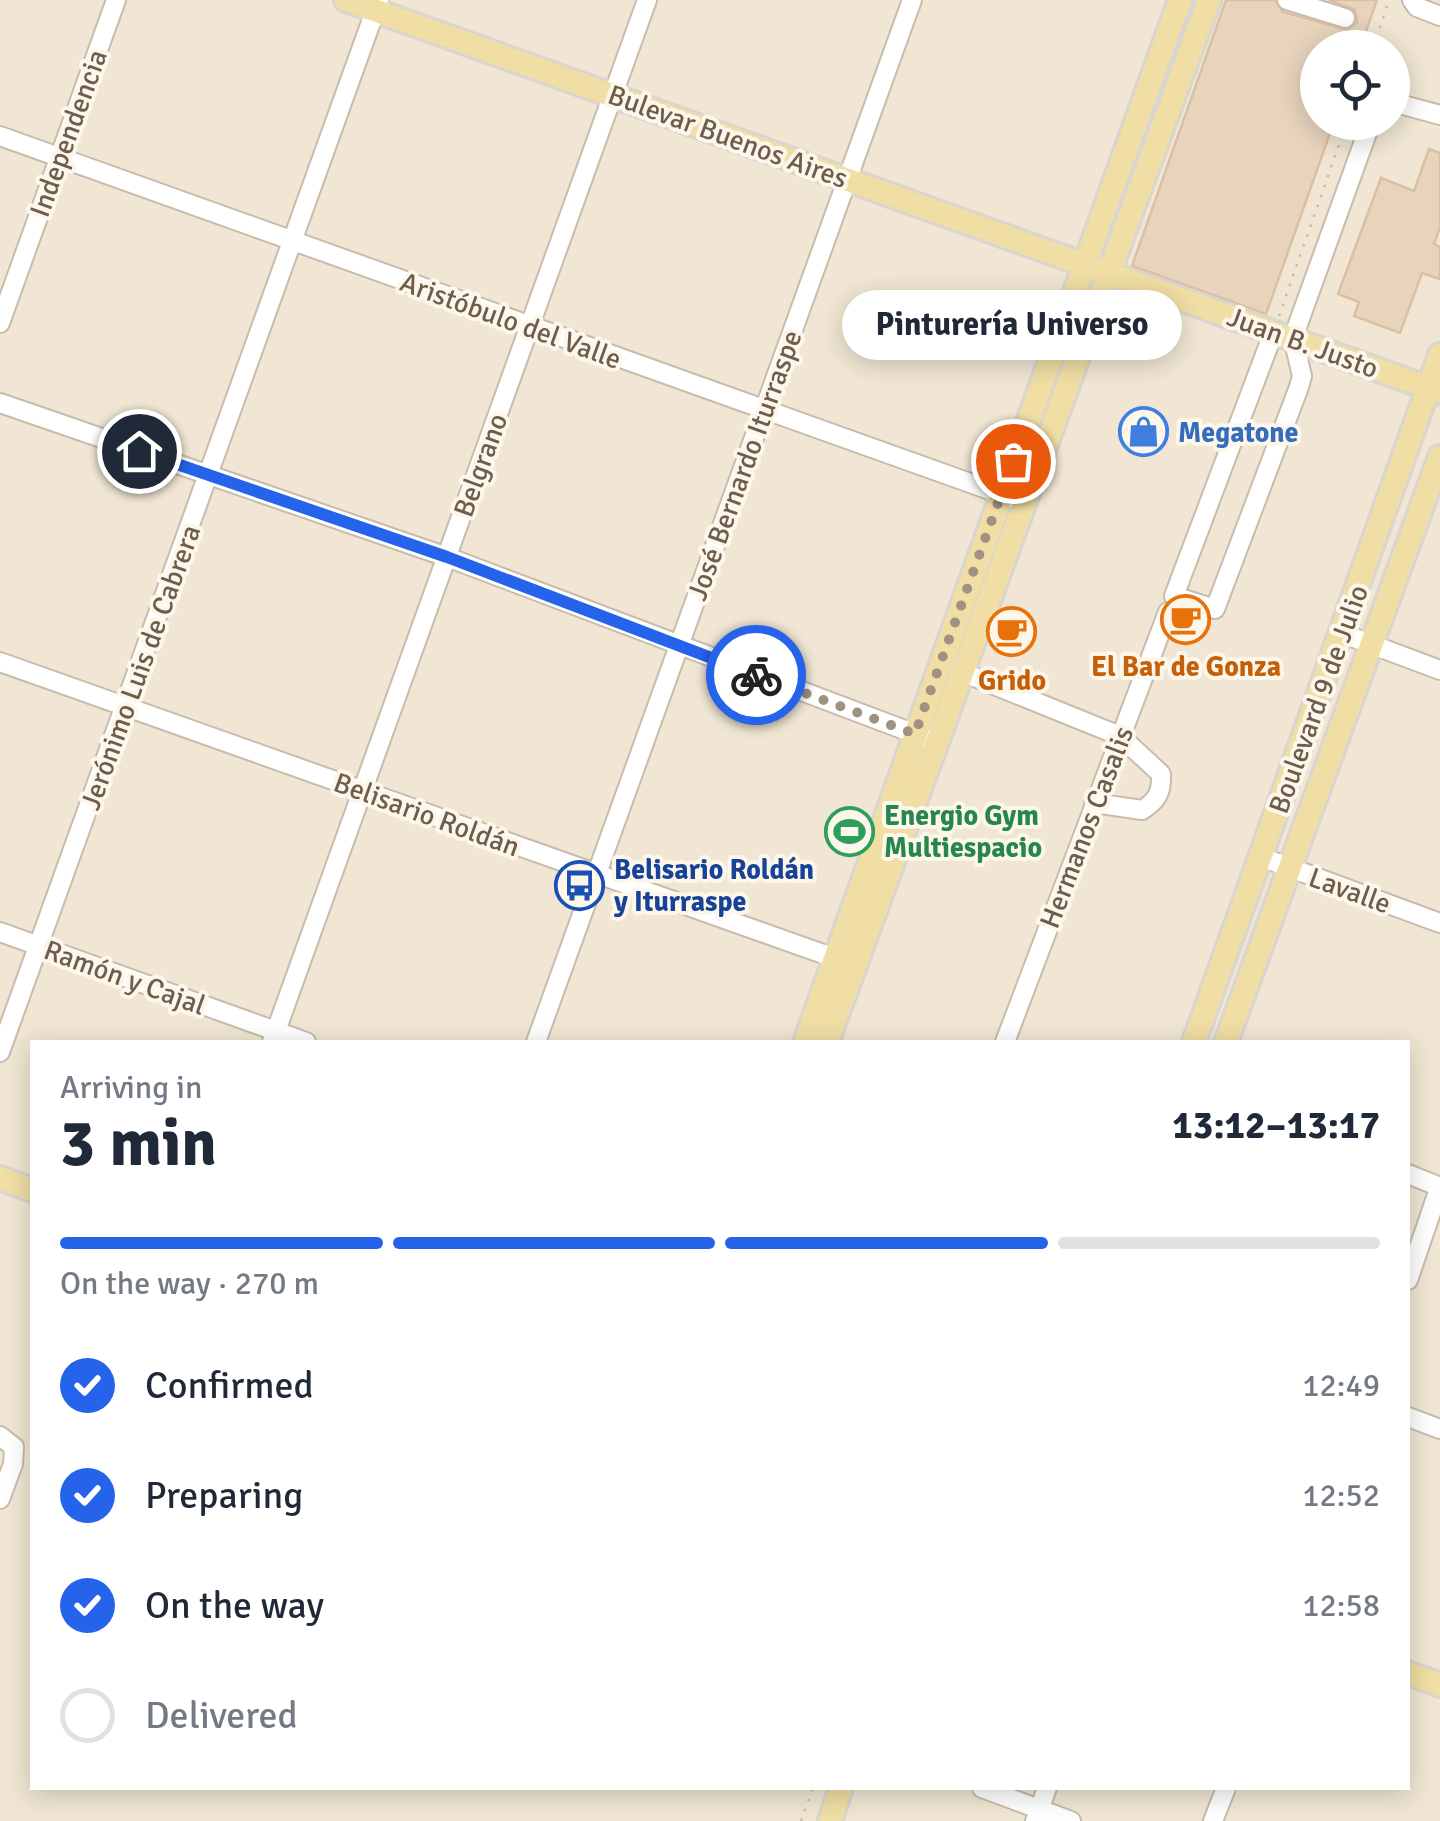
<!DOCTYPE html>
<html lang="en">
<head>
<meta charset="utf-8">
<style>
	body { margin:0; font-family:Signika,sans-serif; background:#f2f2f3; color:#1f2937; height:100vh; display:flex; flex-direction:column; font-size:38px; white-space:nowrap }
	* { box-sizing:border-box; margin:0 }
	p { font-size:32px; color:#747a83 }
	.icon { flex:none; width:55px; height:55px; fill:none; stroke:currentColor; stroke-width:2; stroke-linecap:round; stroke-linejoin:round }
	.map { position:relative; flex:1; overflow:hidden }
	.sheet { position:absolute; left:30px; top:1040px; width:1380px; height:750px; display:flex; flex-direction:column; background:#fff; border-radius:0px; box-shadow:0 5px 25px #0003 }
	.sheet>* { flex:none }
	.controls { position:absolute; left:1300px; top:30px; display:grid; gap:20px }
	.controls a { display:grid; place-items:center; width:110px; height:110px; border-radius:50%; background:#fff; box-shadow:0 5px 25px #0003; font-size:50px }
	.pin { position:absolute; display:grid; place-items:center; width:85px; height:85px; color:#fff; margin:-42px; border:5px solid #fff; border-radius:50%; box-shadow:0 2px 10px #0007 }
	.courier { position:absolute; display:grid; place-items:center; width:100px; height:100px; margin:-50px; border:8px solid #2563eb; border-radius:50%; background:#fff; color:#222; box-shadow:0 2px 12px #0007 }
	.bubble { position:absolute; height:70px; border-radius:35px; background:#fff; box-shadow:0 5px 25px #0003; font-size:32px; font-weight:700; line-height:70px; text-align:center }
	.headline em { font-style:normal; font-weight:700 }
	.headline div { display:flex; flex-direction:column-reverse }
	.headline { display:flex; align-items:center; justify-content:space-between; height:170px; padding:0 30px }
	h1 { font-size:65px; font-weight:700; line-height:75px }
	.bar { display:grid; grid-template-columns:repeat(4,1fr); gap:15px 10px; align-content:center; height:120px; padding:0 30px }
	.bar i { height:12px; border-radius:8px; background:#e0e1e3 }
	.bar .on { background:#2563eb }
	.bar p { grid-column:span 4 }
	ol { padding:0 30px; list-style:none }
	li { display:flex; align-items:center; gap:30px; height:110px }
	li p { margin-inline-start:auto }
	li .icon { padding:10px; border-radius:50%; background:#2563eb; color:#fff; stroke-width:4 }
	li:last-child { color:#747a83 }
	li i { width:55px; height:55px; border:5px solid #e0e1e3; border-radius:50% }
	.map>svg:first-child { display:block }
	.residential { fill:#f0e6d3; fill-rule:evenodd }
	.building { fill:#e8d4bd; stroke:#dbbfa2; stroke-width:2.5 }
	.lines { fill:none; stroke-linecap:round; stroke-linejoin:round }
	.minor-casing { stroke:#c8bcac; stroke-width:22 }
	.major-casing { stroke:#d9d5d1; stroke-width:28 }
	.path { stroke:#cfbaa3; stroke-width:2.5; stroke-dasharray:2.5 8; stroke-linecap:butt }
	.minor { stroke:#fff; stroke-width:18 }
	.major { stroke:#f0dea4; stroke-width:22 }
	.done { stroke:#9f9282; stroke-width:10; stroke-dasharray:0 18 }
	.route { stroke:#2563eb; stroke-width:12 }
	.labels { text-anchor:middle; stroke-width:8; stroke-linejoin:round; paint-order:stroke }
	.street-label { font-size:28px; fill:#6e5d4d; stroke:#fcf7ea }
	.shop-label { font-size:28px; font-weight:bold; fill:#366cbe; stroke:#fcf7ea; text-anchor:start }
	.food-label { font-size:28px; font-weight:bold; fill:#c56008; stroke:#fcf7ea }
	.leisure-label { font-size:28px; font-weight:bold; fill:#27864d; stroke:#fcf7ea; text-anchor:start }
	.transit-label { font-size:28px; font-weight:bold; fill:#164399; stroke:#fcf7ea; text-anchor:start }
</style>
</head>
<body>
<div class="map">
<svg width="1440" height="1821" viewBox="0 0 1440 1821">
	<rect width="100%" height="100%" fill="#f9f4e4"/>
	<path class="residential" d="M0 0H1440V1821H0ZM1318 48H1392V122H1318ZM32 1042H1408V1788H32Z"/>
	<g class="building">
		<polygon points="1226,0 1275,0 1283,12 1347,30 1357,23 1355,10 1329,0 1377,0 1360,48 1318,48 1318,122 1334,122 1266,314 1132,266"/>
		<polygon points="1429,149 1440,153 1440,227 1434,244 1440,247 1440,279 1422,273 1400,333 1354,316 1359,302 1338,294 1381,178 1414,191"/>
	</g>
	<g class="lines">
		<defs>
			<g id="minor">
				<polyline points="1287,0 1345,18"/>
				<polyline points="1412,0 1417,7 1440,16"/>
				<polyline points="1392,102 1440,115"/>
				<polyline points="0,136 1012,498"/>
				<polyline points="0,323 116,0"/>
				<polyline points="1274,331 1174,596 1215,609 1299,387 1302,376 1293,338 1371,122"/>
				<polyline points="0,403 447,557 926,738"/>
				<polyline points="1341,633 1440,670"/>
				<polyline points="0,662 843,961"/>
				<path d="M962 672 1120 736 1161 774C1162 792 1157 801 1142 810L1094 803"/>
				<polyline points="1261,857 1440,923"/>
				<polyline points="0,932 306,1042"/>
				<polyline points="272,1042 647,0"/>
				<polyline points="536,1042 912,0"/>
				<polyline points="1005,1042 1168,612"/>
				<polyline points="0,1052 379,0"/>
				<polyline points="1408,1174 1440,1187"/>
				<polyline points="1408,1280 1440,1186"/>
				<polyline points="1408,1417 1440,1429"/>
				<polyline points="0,1436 14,1447 13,1464 0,1499"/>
				<polyline points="982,1788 1071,1821"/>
				<polyline points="1035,1821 1047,1788"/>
				<polyline points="1213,1821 1226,1788"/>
			</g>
			<g id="major">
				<polyline points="346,0 1440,392"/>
				<polyline points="805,1042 1180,0"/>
				<polyline points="827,1042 1209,0"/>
				<polyline points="1194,1042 1440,355"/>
				<polyline points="1226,1042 1440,457"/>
				<polyline points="0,1178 32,1190"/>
				<polyline points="1408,1673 1440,1685"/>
				<polyline points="830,1821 841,1788"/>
			</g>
		</defs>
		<use href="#minor" class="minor-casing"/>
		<use href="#major" class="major-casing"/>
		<g class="path">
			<polyline points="1373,48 1389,0"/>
			<polyline points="1279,316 1347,122"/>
			<polyline points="801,1821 813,1788"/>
		</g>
		<use href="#minor" class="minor"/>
		<use href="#major" class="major"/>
	</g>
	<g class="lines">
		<polyline class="done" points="756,675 915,734 1013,461"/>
		<polyline class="route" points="139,451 447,557 756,675"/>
	</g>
	<defs>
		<symbol id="shop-ring" viewBox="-11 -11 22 22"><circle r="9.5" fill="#fcf7ea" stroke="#3f7fe0" stroke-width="1.5"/><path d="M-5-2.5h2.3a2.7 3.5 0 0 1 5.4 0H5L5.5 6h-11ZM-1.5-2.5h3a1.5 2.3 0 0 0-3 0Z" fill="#3f7fe0"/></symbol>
		<symbol id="cafe-ring" viewBox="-11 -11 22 22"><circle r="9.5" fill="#fcf7ea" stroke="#e8710a" stroke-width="1.5"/><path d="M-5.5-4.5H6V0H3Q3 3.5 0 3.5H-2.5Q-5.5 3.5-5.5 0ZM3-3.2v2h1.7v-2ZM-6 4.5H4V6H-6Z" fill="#e8710a"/></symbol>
		<symbol id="stadium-ring" viewBox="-11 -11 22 22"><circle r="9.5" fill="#fcf7ea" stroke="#2e9e5b" stroke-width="1.5"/><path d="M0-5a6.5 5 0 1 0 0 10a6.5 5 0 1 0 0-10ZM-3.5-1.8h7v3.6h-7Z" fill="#2e9e5b"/></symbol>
		<symbol id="bus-ring" viewBox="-11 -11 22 22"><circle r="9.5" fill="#fcf7ea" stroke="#1a4fb4" stroke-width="1.5"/><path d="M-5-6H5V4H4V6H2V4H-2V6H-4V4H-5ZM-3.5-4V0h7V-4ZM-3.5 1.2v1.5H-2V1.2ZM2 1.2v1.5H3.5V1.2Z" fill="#1a4fb4"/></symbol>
	</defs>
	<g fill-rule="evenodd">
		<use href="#shop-ring" x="1116" y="404" width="55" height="55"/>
		<use href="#cafe-ring" x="1158" y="592" width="55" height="55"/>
		<use href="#cafe-ring" x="984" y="604" width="55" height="55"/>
		<use href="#stadium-ring" x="822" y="804" width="55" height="55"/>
		<use href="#bus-ring" x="552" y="858" width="55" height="55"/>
	</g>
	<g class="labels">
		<g class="street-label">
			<text transform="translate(68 133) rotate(-70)" y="10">Independencia</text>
			<text transform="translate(728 136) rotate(20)" y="10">Bulevar Buenos Aires</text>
			<text transform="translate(511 320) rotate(20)" y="10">Aristóbulo del Valle</text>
			<text transform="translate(1303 342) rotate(20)" y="10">Juan B. Justo</text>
			<text transform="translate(480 465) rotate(-70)" y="10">Belgrano</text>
			<text transform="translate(744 465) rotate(-70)" y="10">José Bernardo Iturraspe</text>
			<text transform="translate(140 667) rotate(-70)" y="10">Jerónimo Luis de Cabrera</text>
			<text transform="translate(1318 699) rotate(-70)" y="10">Boulevard 9 de Julio</text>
			<text transform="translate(427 814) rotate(20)" y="10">Belisario Roldán</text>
			<text transform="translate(1086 827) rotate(-69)" y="10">Hermanos Casalis</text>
			<text transform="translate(1350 890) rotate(20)" y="10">Lavalle</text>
			<text transform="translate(125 977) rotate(20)" y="10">Ramón y Cajal</text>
		</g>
		<g class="shop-label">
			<text x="1178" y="442">Megatone</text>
		</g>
		<g class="food-label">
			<text x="1186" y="676">El Bar de Gonza</text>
			<text x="1012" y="690">Grido</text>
		</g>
		<g class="leisure-label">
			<text x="884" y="825">Energio Gym<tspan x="884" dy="32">Multiespacio</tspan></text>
		</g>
		<g class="transit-label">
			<text x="614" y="879">Belisario Roldán<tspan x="614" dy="32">y Iturraspe</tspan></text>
		</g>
	</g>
</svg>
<div class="controls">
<a><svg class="icon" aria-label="locate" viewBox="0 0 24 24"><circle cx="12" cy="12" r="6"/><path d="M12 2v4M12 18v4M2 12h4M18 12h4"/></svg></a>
</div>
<div class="pin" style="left:1013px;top:461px;background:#ea580c"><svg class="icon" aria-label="bag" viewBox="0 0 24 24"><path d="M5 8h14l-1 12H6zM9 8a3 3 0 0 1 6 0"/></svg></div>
<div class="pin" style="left:139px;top:451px;background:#1f2937"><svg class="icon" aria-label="home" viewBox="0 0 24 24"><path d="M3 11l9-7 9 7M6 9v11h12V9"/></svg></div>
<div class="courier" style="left:756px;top:675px"><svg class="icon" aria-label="bike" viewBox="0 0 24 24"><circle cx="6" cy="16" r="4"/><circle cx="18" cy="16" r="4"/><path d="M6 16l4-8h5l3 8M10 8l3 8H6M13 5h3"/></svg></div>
<div class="bubble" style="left:842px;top:290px;width:340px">Pinturería Universo</div>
<section class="sheet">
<div class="headline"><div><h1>3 min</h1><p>Arriving in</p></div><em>13:12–13:17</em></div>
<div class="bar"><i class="on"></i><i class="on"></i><i class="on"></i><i></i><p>On the way · 270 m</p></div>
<ol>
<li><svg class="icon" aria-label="check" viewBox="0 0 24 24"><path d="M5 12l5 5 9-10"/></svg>Confirmed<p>12:49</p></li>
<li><svg class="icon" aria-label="check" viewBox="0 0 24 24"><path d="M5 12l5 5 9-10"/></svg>Preparing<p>12:52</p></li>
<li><svg class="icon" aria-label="check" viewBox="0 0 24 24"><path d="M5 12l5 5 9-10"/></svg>On the way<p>12:58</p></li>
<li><i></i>Delivered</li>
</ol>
</section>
</div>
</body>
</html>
